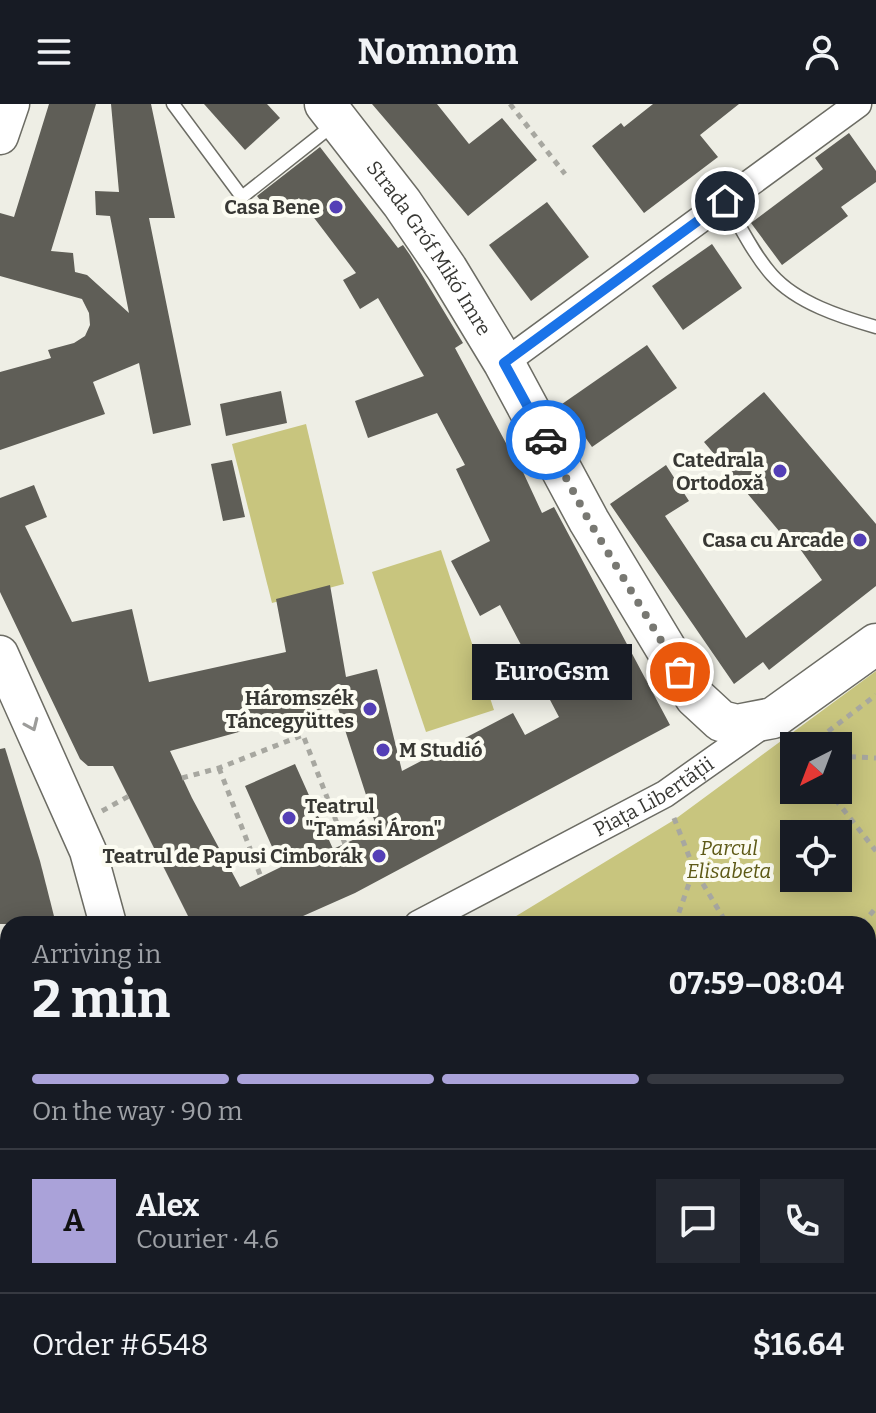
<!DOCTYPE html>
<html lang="en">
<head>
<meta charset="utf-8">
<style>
	body { margin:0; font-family:Bitter,serif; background:#242831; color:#f1f3f6; height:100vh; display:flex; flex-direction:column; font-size:30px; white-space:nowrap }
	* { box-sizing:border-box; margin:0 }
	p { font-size:26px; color:#9ea1a6 }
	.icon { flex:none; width:44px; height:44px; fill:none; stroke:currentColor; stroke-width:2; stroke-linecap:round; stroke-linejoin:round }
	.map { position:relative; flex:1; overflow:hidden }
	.side { position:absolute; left:0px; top:812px; width:876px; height:498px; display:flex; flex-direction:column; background:#171b24; border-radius:24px 24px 0 0; box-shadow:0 4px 20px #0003 }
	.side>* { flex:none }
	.needle { width:52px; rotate:222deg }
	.controls { position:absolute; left:780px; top:628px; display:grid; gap:16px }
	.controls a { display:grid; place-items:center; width:72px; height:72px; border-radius:0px; background:#171b24; box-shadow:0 4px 20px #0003; font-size:40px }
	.pin { position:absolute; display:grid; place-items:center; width:68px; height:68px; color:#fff; margin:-34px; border:4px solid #fff; border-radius:50%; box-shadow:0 2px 8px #0007 }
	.courier { position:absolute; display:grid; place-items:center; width:80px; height:80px; margin:-40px; border:6px solid #1a73e8; border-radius:50%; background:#fff; color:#222; box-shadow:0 2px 10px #0007 }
	.bubble { position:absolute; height:56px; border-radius:0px; background:#171b24; box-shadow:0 4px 20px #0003; font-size:26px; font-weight:700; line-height:56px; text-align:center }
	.headline em { font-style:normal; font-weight:700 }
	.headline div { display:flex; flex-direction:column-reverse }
	.headline { display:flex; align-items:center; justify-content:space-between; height:136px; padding:0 32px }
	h1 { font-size:52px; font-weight:700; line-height:60px }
	.bar { display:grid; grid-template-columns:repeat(4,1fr); gap:12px 8px; align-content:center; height:96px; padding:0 32px }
	.bar i { height:10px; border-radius:6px; background:#363941 }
	.bar .selected { background:#aaa2d9 }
	.bar p { grid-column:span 4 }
	.line { display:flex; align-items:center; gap:20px; padding:0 32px; border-top:2px solid #363941 }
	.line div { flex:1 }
	.round { display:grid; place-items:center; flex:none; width:84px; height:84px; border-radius:0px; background:#242831 }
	header { display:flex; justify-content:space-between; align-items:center; height:104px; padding:0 32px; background:#171b24; font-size:36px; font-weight:700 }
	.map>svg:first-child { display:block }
	.green { fill:#c8c57e; fill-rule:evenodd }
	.building { fill:#5f5e57; fill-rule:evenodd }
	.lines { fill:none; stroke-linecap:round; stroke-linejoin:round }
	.lane-casing { stroke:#6c6c64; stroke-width:15 }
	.street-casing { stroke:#6c6c64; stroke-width:29 }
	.secondary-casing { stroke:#6c6c64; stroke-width:39 }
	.primary-casing { stroke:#6c6c64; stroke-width:43 }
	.path { stroke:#a7a7a0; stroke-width:5; stroke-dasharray:6 6; stroke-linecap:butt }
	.lane { stroke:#fff; stroke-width:12 }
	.street { stroke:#fff; stroke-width:26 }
	.secondary { stroke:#fff; stroke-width:36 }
	.primary { stroke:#fff; stroke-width:40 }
	.oneway { stroke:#9c9c9a }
	.done { stroke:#787872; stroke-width:8; stroke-dasharray:0 14.4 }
	.route { stroke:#1a73e8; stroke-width:10 }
	.poi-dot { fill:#543fb6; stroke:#fcfcf2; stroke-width:3 }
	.labels { text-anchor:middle; stroke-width:8; stroke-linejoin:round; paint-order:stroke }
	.poi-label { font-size:20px; font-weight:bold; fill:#383834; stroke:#fcfcf2; text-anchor:end }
	.street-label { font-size:20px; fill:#383834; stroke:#fcfcf2 }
	.park-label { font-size:20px; font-style:italic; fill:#5d5916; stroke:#fcfcf2 }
</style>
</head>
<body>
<header><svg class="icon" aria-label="menu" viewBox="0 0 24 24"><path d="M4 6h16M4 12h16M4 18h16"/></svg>Nomnom<svg class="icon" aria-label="person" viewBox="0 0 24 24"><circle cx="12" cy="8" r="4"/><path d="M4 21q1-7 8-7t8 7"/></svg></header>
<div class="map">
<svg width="876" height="1309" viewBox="0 0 876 1309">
	<rect width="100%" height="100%" fill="#eeeee5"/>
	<g class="green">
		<polygon points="306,320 344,480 272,499 232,340"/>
		<polygon points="441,446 494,606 426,628 372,468"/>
		<path d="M876 567V1107L868 1112V820H503L674 716ZM838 642V686H794V642ZM838 730V774H794V730Z"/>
	</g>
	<g class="building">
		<polygon points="49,0 96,0 51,147 73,149 75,168 87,171 129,209 110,112 96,111 95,87 119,88 111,0 151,0 175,114 149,114 191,321 153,330 139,259 93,278 105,310 0,346 0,268 51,254 48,246 74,239 85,232 90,221 89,209 82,195 0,172 0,109 14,113"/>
		<polygon points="204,0 267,0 280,14 245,46"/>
		<polygon points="372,0 437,0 469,40 502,14 537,56 468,112"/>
		<polygon points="653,0 739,0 700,31 718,53 644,109 592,42 621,19 624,23"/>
		<polygon points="849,29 876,67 876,78 841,103 848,112 782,161 751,119 823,65 815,54"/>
		<path d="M320 43 398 144 403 141 410 151 463 239 455 244 507 341 510 340 542 409 554 403 670 621 355 789 285 820H192L113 662H88L80 655 0 488V394L34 381 47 413 25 422 72 518 132 505 149 578 286 548 276 495 330 481 346 573 377 565 402 667 513 609 525 631 559 613 500 501 480 512 451 457 490 437 456 365 465 361 437 309 368 334 355 297 424 272 378 194 360 205 343 176 356 169 299 94 273 113 257 92ZM337 601 377 725 333 745 295 660 245 682 281 763 240 783 192 694 170 647Z"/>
		<polygon points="547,98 589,153 531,197 489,141"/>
		<polygon points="712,140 742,184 683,226 652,182"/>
		<polygon points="647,241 677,284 592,343 562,300"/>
		<polygon points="281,287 287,319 226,332 220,300"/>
		<polygon points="764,288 876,420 876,482 769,566 763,558 734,580 610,400 666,361 689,397 665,412 746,534 822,476 798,442 795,446 704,338"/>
		<polygon points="232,356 245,413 223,417 211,360"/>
		<polygon points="5,644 40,757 56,820 0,820 0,645"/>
	</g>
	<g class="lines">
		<defs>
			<g id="lane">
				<polyline points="173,0 242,93 333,21"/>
				<path d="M725 97C740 121 753 150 772 171 797 199 841 213 876 223"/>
			</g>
			<g id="street">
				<polyline points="504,259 858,0"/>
				<path id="s1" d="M418 820 665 690 764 620"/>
				<polyline points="473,1302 476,1309"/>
			</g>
			<g id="secondary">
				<polyline points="0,32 11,0"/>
				<polyline points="0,550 88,747 108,820"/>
				<polyline points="868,1144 876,1138"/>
				<polyline points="0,1171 8,1157"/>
				<polyline points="628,1309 638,1302"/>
			</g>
			<g id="primary">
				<path id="s2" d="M325 0 402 99 447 165 504 259 589 417 695 593 721 617 737 621 773 614 876 540"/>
			</g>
		</defs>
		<use href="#lane" class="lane-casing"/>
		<use href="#street" class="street-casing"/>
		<use href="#secondary" class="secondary-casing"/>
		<use href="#primary" class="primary-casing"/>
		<g class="path">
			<polyline points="510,0 565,70"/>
			<polyline points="809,642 876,591"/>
			<polyline points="838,652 876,654"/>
			<polyline points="219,664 261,773"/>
			<polyline points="182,674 219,664 303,631 345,740"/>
			<polyline points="828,686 876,747"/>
			<polyline points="102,707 129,692"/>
			<polyline points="674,714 694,765 727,820"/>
			<polyline points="675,820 694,765"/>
			<polyline points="862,820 876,804"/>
			<polyline points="868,954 876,957"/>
			<polyline points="868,1005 876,1000"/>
			<polyline points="868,1065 876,1060"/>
			<polyline points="552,1302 556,1309"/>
			<polyline points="41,1309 46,1302"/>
		</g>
		<use href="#lane" class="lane"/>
		<use href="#street" class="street"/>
		<use href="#secondary" class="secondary"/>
		<use href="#primary" class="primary"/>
	</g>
	<defs><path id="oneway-chevron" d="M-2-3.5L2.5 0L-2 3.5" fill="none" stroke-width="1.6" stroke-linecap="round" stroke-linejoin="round" transform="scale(2)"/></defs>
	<use class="oneway" href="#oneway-chevron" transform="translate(32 621) rotate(66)"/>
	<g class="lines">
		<polyline class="done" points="546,336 589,417 680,568"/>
		<polyline class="route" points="546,336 504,259 725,97"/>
	</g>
	<g class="poi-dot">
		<circle cx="336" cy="103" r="8"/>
		<circle cx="780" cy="367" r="8"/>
		<circle cx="860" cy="436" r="8"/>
		<circle cx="370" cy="605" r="8"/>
		<circle cx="383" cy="646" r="8"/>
		<circle cx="289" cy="714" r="8"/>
		<circle cx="379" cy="752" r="8"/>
	</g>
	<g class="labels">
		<g class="poi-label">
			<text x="320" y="110">Casa Bene</text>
			<text x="764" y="363">Catedrala<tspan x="764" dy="23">Ortodoxă</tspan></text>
			<text x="844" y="443">Casa cu Arcade</text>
			<text x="354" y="601">Háromszék<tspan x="354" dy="23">Táncegyüttes</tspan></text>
			<text x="399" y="653" text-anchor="start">M Studió</text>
			<text x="305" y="709" text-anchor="start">Teatrul<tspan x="305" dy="23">"Tamási Áron"</tspan></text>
			<text x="363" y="759">Teatrul de Papusi Cimborák</text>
		</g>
		<g class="street-label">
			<text dy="7" stroke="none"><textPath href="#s2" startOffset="178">Strada Gróf Mikó Imre</textPath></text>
			<text dy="7" stroke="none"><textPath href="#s1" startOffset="268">Piața Libertății</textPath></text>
		</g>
		<g class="park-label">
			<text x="729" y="751">Parcul<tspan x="729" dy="23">Elisabeta</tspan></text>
		</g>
	</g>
</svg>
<div class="controls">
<a><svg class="needle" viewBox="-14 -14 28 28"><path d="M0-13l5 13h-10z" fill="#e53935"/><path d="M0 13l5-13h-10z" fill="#9ea1a6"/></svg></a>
<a><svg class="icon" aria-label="locate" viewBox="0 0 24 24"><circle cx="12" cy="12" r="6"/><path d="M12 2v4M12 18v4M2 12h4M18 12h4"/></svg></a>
</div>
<div class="pin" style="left:680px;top:568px;background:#ea580c"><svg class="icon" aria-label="bag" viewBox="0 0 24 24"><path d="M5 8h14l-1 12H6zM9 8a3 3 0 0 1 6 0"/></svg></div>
<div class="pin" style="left:725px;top:97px;background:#1f2937"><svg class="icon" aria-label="home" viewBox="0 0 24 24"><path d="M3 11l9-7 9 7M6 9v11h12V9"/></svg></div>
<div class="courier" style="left:546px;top:336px"><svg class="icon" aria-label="car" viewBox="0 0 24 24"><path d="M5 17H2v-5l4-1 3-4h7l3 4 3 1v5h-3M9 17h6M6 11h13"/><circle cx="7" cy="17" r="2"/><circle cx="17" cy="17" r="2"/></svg></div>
<div class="bubble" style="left:472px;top:540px;width:160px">EuroGsm</div>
<section class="side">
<div class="headline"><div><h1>2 min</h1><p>Arriving in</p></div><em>07:59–08:04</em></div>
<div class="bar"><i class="selected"></i><i class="selected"></i><i class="selected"></i><i></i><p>On the way · 90 m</p></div>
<div class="line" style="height:144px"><b class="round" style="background:#aaa2d9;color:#111">A</b><div><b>Alex</b><p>Courier · 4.6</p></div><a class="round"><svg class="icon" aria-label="chat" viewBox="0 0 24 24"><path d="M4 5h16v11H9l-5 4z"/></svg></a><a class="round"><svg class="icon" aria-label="phone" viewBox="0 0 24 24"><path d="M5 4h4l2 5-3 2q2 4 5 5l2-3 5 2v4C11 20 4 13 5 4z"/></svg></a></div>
<div class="line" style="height:104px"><div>Order #6548</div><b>$16.64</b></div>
</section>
</div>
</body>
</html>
